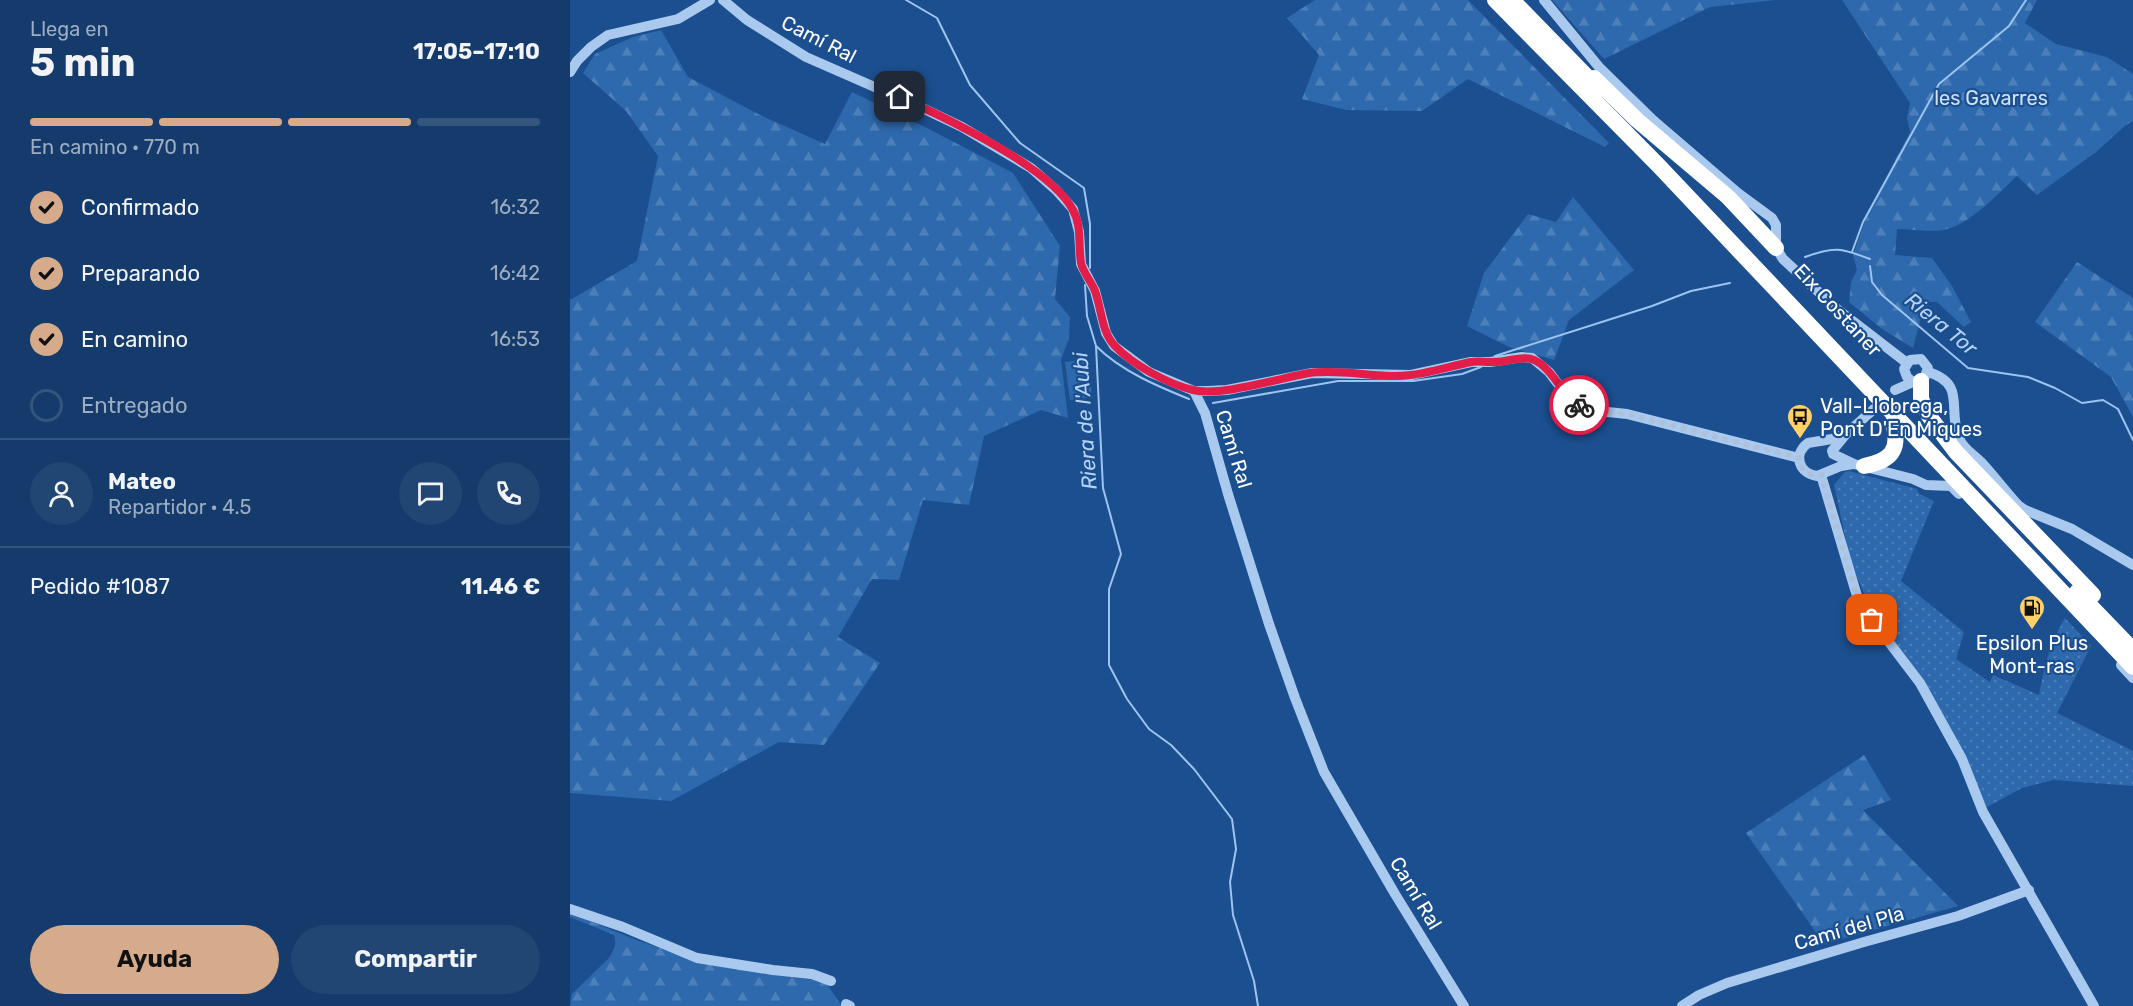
<!DOCTYPE html>
<html lang="es">
<head>
<meta charset="utf-8">
<style>
	body { margin:0; font-family:Rubik,sans-serif; background:#214673; color:#f1f3f6; height:100vh; display:flex; flex-direction:column; font-size:22px; white-space:nowrap }
	* { box-sizing:border-box; margin:0 }
	p { font-size:20px; color:#9dadc1 }
	.icon { flex:none; width:33px; height:33px; fill:none; stroke:currentColor; stroke-width:2; stroke-linecap:round; stroke-linejoin:round }
	.map { position:relative; flex:1; overflow:hidden }
	.sheet { display:flex; flex-direction:column; background:#143b6b; width:570px }
	.sheet>* { flex:none }
	.pin { position:absolute; display:grid; place-items:center; width:51px; height:51px; color:#fff; margin:-26px; border-radius:12px; box-shadow:0 3px 9px #0006 }
	.courier { position:absolute; display:grid; place-items:center; width:60px; height:60px; margin:-30px; border:4px solid #e11d48; border-radius:50%; background:#fff; color:#222; box-shadow:0 2px 8px #0007 }
	.overview em { font-style:normal; font-weight:700 }
	.overview div { display:flex; flex-direction:column-reverse }
	.overview { display:flex; align-items:center; justify-content:space-between; height:102px; padding:0 30px }
	h1 { font-size:39px; font-weight:700; line-height:45px }
	.bar { display:grid; grid-template-columns:repeat(4,1fr); gap:9px 6px; align-content:center; height:72px; padding:0 30px }
	.bar i { height:8px; border-radius:4px; background:#33557e }
	.bar .active { background:#d6ab8b }
	.bar p { grid-column:span 4 }
	.line { display:flex; align-items:center; gap:15px; padding:0 30px; border-top:2px solid #33557e }
	.line div { flex:1 }
	.round { display:grid; place-items:center; flex:none; width:63px; height:63px; border-radius:32px; background:#214673 }
	ol { padding:0 30px; list-style:none }
	li { display:flex; align-items:center; gap:18px; height:66px }
	li p { margin-inline-start:auto }
	li .icon { padding:6px; border-radius:50%; background:#d6ab8b; color:#111; stroke-width:4 }
	li:last-child { color:#9dadc1 }
	li i { width:33px; height:33px; border:3px solid #33557e; border-radius:50% }
	.primary-button { display:flex; gap:12px; margin-top:auto; padding:12px 30px }
	.primary-button a { flex:1; height:69px; border-radius:36px; background:#d6ab8b; color:#111; font-size:24px; font-weight:700; line-height:69px; text-align:center }
	.primary-button a+a { background:#214673; color:#f1f3f6 }
	main { display:flex; flex:1; min-height:0 }
	.map>svg:first-child { display:block }
	.grass { fill:url(#grass-dots) }
	.forest { fill:url(#forest-firs) }
	.pitch { fill:#2e69ad }
	.lines { fill:none; stroke-linecap:round; stroke-linejoin:round }
	.stream { stroke:#9cc4f0; stroke-width:2 }
	.minor { stroke:#a9c9ee; stroke-width:10 }
	.highway { stroke:#fff; stroke-width:16 }
	.done { stroke:#afc1d8; stroke-width:6; stroke-dasharray:0 10.8 }
	.route { stroke:#e11d48; stroke-width:8 }
	.labels { text-anchor:middle; stroke-width:4.5; stroke-linejoin:round; paint-order:stroke }
	.street-label { font-size:20px; fill:#fff; stroke:#1b4f8f }
	.park-label { font-size:20px; fill:#cfe3fa; stroke:#1b4f8f }
	.poi-label { font-size:20px; fill:#fff; stroke:#1b4f8f; text-anchor:start }
	.water-label { font-size:21px; font-style:italic; fill:#b5d3f5; stroke:#1b4f8f }
</style>
</head>
<body>
<main>
<section class="sheet">
<div class="overview"><div><h1>5 min</h1><p>Llega en</p></div><em>17:05–17:10</em></div>
<div class="bar"><i class="active"></i><i class="active"></i><i class="active"></i><i></i><p>En camino · 770 m</p></div>
<ol>
<li><svg class="icon" aria-label="check" viewBox="0 0 24 24"><path d="M5 12l5 5 9-10"/></svg>Confirmado<p>16:32</p></li>
<li><svg class="icon" aria-label="check" viewBox="0 0 24 24"><path d="M5 12l5 5 9-10"/></svg>Preparando<p>16:42</p></li>
<li><svg class="icon" aria-label="check" viewBox="0 0 24 24"><path d="M5 12l5 5 9-10"/></svg>En camino<p>16:53</p></li>
<li><i></i>Entregado</li>
</ol>
<div class="line" style="height:108px"><a class="round"><svg class="icon" aria-label="person" viewBox="0 0 24 24"><circle cx="12" cy="8" r="4"/><path d="M4 21q1-7 8-7t8 7"/></svg></a><div><b>Mateo</b><p>Repartidor · 4.5</p></div><a class="round"><svg class="icon" aria-label="chat" viewBox="0 0 24 24"><path d="M4 5h16v11H9l-5 4z"/></svg></a><a class="round"><svg class="icon" aria-label="phone" viewBox="0 0 24 24"><path d="M5 4h4l2 5-3 2q2 4 5 5l2-3 5 2v4C11 20 4 13 5 4z"/></svg></a></div>
<div class="line" style="height:78px"><div>Pedido #1087</div><b>11.46 €</b></div>
<div class="primary-button"><a>Ayuda</a><a>Compartir</a></div>
</section>
<div class="map">
<svg width="1563" height="1006" viewBox="0 0 1563 1006">
	<defs>
		<pattern id="grass-dots" width="8" height="8" patternUnits="userSpaceOnUse" patternTransform="scale(1.5)"><rect width="8" height="8" fill="#2e69ad"/><path d="M2 2h.1M6 6h.1" fill="none" stroke="#4d80b9" stroke-width="1.8" stroke-linecap="round"/></pattern>
		<pattern id="forest-firs" width="22" height="20" patternUnits="userSpaceOnUse" patternTransform="scale(1.5)"><rect width="22" height="20" fill="#2e69ad"/><path d="M5 1l3.5 6h-7zM16 11l3.5 6h-7z" fill="#4d80b9"/></pattern>
	</defs>
	<rect width="100%" height="100%" fill="#1b4f8f"/>
	<path class="grass" d="M1279 471 1347 489 1348 493 1364 501 1331 581 1394 632 1386 659 1420 682 1423 675 1469 695C1475 665 1479 645 1495 618L1521 646 1487 713 1563 751V786L1483 780 1452 788 1417 807 1338 659 1301 610 1281 563 1264 485 1275 472Z"/>
	<g class="forest">
		<polygon points="745,0 898,0 1039,143 1035,147 898,79 852,111 776,110 732,99 749,55 717,18"/>
		<polygon points="982,0 1206,0 1140,7 1034,59"/>
		<path d="M1272 0H1467L1455 23 1486 44 1537 57 1563 74V121L1556 125 1526 152 1467 195 1447 176C1428 194 1403 221 1378 229 1365 233 1341 229 1327 229L1325 255 1362 258 1382 286 1401 322 1394 327 1367 302H1355L1343 348 1312 329 1279 302 1281 282 1287 270 1283 255 1298 212 1340 132 1337 118 1340 103Z"/>
		<polygon points="91,30 118,77 192,116 255,144 282,92 359,129 443,173 490,246 485,299 500,317 499,338 491,360 498,418 471,410 414,436 399,505 353,500 329,580 302,579 268,637 310,663 254,745 209,742 101,801 0,793 0,300 67,261 88,156 56,111 13,73 25,54 63,37"/>
		<polygon points="1003,197 1064,270 999,320 984,360 939,347 897,326 914,273 958,214 986,222"/>
		<polygon points="1507,262 1563,298 1563,417 1541,377 1465,322"/>
		<polygon points="1294,755 1321,800 1293,810 1388,906 1254,944 1176,833"/>
		<path d="M0 913 69 941 124 959 243 977 256 983 272 1006H0L2 994 39 958C44 950 47 944 44 935L0 917Z"/>
	</g>
	<polygon class="pitch" points="518,359 522,397 500,400 495,362"/>
	<g class="lines">
		<g class="stream">
			<polyline points="336,0 367,18 400,85 450,143 514,188 520,224 520,268"/>
			<polyline points="1282,252 1293,222 1369,84 1439,26 1456,0"/>
			<path d="M1235 257C1265 246 1271 248 1300 259"/>
			<polyline points="1300,266 1302,282 1312,295 1398,368 1458,377 1485,388 1512,403 1533,400 1548,409 1563,440"/>
			<polyline points="515,285 517,316 526,346 533,488 551,554 539,589 539,665 557,699 579,729 601,745 624,769 662,819 666,849 660,882 663,915 684,981 688,1006"/>
			<path d="M526 346C551 371 587 386 619 399"/>
			<polyline points="925,356 1082,306 1121,291 1160,283"/>
			<polyline points="643,403 768,381 843,381 892,374 911,367"/>
		</g>
		<g class="minor">
			<polyline points="153,0 177,20 236,57 348,106 392,127 461,168 486,190 503,209 509,232 511,264 525,291 536,333 544,346 579,372 624,391 638,391 657,390 742,373 841,375 901,362 920,362 952,357 962,358 979,372 997,396 1008,405 1018,410 1057,414 1229,458"/>
			<polyline points="974,0 1029,67 1083,120 1168,193 1202,218 1206,225 1206,248 1213,259 1267,309 1337,363"/>
			<polyline points="0,72 7,61 21,47 38,35 108,19 140,0"/>
			<path d="M1358 372C1397 384 1377 409 1389 438 1393 449 1403 454 1411 462 1424 476 1435 491 1448 505L1455 510 1502 529 1563 565"/>
			<polyline points="1325,390 1343,382 1354,379 1358,368 1351,359 1340,360 1334,369 1337,377 1343,382"/>
			<polyline points="624,391 635,413 658,494 699,624 725,698 754,772 825,894 894,1006"/>
			<path d="M1276 434 1262 439 1238 443C1223 454 1228 473 1247 476L1271 466 1283 464"/>
			<polyline points="1262,451 1276,434 1304,409"/>
			<polyline points="1263,454 1284,464 1343,479 1356,485 1381,486 1389,494"/>
			<polyline points="1251,475 1287,596 1293,608 1350,683 1392,759 1413,812 1524,1006"/>
			<polyline points="1551,665 1563,678"/>
			<polyline points="0,909 53,927 127,958 203,970 242,974 261,981"/>
			<polyline points="276,1006 276,1004 280,1006"/>
			<polyline points="1112,1006 1129,995 1157,983 1294,942 1388,916 1459,890"/>
		</g>
		<g class="highway">
			<polyline points="925,0 1088,165 1563,667"/>
			<polyline points="942,0 1029,89"/>
			<polyline points="1024,78 1067,120 1158,197 1206,248"/>
			<polyline points="1351,381 1351,399 1359,416 1386,452 1523,595"/>
			<path d="M1294 466C1320 461 1331 451 1323 423"/>
			<polyline points="1507,592 1563,650"/>
		</g>
	</g>
	<g class="lines">
		<path class="done" d="M1009 405 1018 410 1057 414 1229 458C1230 471 1239 477 1251 475L1287 596 1293 608 1302 620"/>
		<path class="route" d="M330 97C374 117 480 167 503 210 512 226 508 245 511 263 513 273 522 282 525 291 532 310 531 331 545 346 563 365 598 384 623 390 650 397 710 378 739 373 767 369 798 376 826 376 851 376 877 367 901 362 908 361 913 362 920 362 947 363 958 347 980 373 990 385 997 396 1009 405"/>
	</g>
	<defs>
		<symbol id="bus-pin" viewBox="-11 -11 22 30"><path d="M0 17L-7.5 6A9.5 9.5 0 1 1 7.5 6Z" fill="#ffd166" stroke="#1b4f8f"/><path d="M-5-6H5V4H4V6H2V4H-2V6H-4V4H-5ZM-3.5-4V0h7V-4ZM-3.5 1.2v1.5H-2V1.2ZM2 1.2v1.5H3.5V1.2Z" fill="#111"/></symbol>
		<symbol id="fuel-pin" viewBox="-11 -11 22 30"><path d="M0 17L-7.5 6A9.5 9.5 0 1 1 7.5 6Z" fill="#ffd166" stroke="#1b4f8f"/><path d="M-5.5-6h7V0h2V4h1.3V-2.5L3-4.5l.8-.8L6-3V5H2.5V1h-1V6h-7ZM-4.2-4.7v3.2H.2V-4.7Z" fill="#111"/></symbol>
	</defs>
	<g fill-rule="evenodd">
		<use href="#bus-pin" x="1215" y="402" width="30" height="40"/>
		<use href="#fuel-pin" x="1447" y="593" width="30" height="40"/>
	</g>
	<g class="labels">
		<g class="street-label">
			<text transform="translate(249 39) rotate(27)" y="7">Camí Ral</text>
			<text transform="translate(1268 310) rotate(47)" y="7">Eix Costaner</text>
			<text transform="translate(664 449) rotate(73)" y="7">Camí Ral</text>
			<text transform="translate(846 893) rotate(59)" y="7">Camí Ral</text>
			<text transform="translate(1279 928) rotate(-16)" y="7">Camí del Pla</text>
		</g>
		<g class="park-label">
			<text x="1421" y="105">les Gavarres</text>
		</g>
		<g class="poi-label">
			<text x="1250" y="413">Vall-Llobrega,<tspan x="1250" dy="23">Pont D'En Miques</tspan></text>
			<text x="1462" y="650" text-anchor="middle">Epsilon Plus<tspan x="1462" dy="23">Mont-ras</tspan></text>
		</g>
		<g class="water-label">
			<text transform="translate(1371 324) rotate(39)" y="7">Riera Tor</text>
			<text transform="translate(515 421) rotate(-94)" y="7">Riera de l'Aubi</text>
		</g>
	</g>
</svg>
<div class="pin" style="left:1302px;top:620px;background:#ea580c"><svg class="icon" aria-label="bag" viewBox="0 0 24 24"><path d="M5 8h14l-1 12H6zM9 8a3 3 0 0 1 6 0"/></svg></div>
<div class="pin" style="left:330px;top:97px;background:#1f2937"><svg class="icon" aria-label="home" viewBox="0 0 24 24"><path d="M3 11l9-7 9 7M6 9v11h12V9"/></svg></div>
<div class="courier" style="left:1009px;top:405px"><svg class="icon" aria-label="bike" viewBox="0 0 24 24"><circle cx="6" cy="16" r="4"/><circle cx="18" cy="16" r="4"/><path d="M6 16l4-8h5l3 8M10 8l3 8H6M13 5h3"/></svg></div>
</div>
</main>
</body>
</html>
